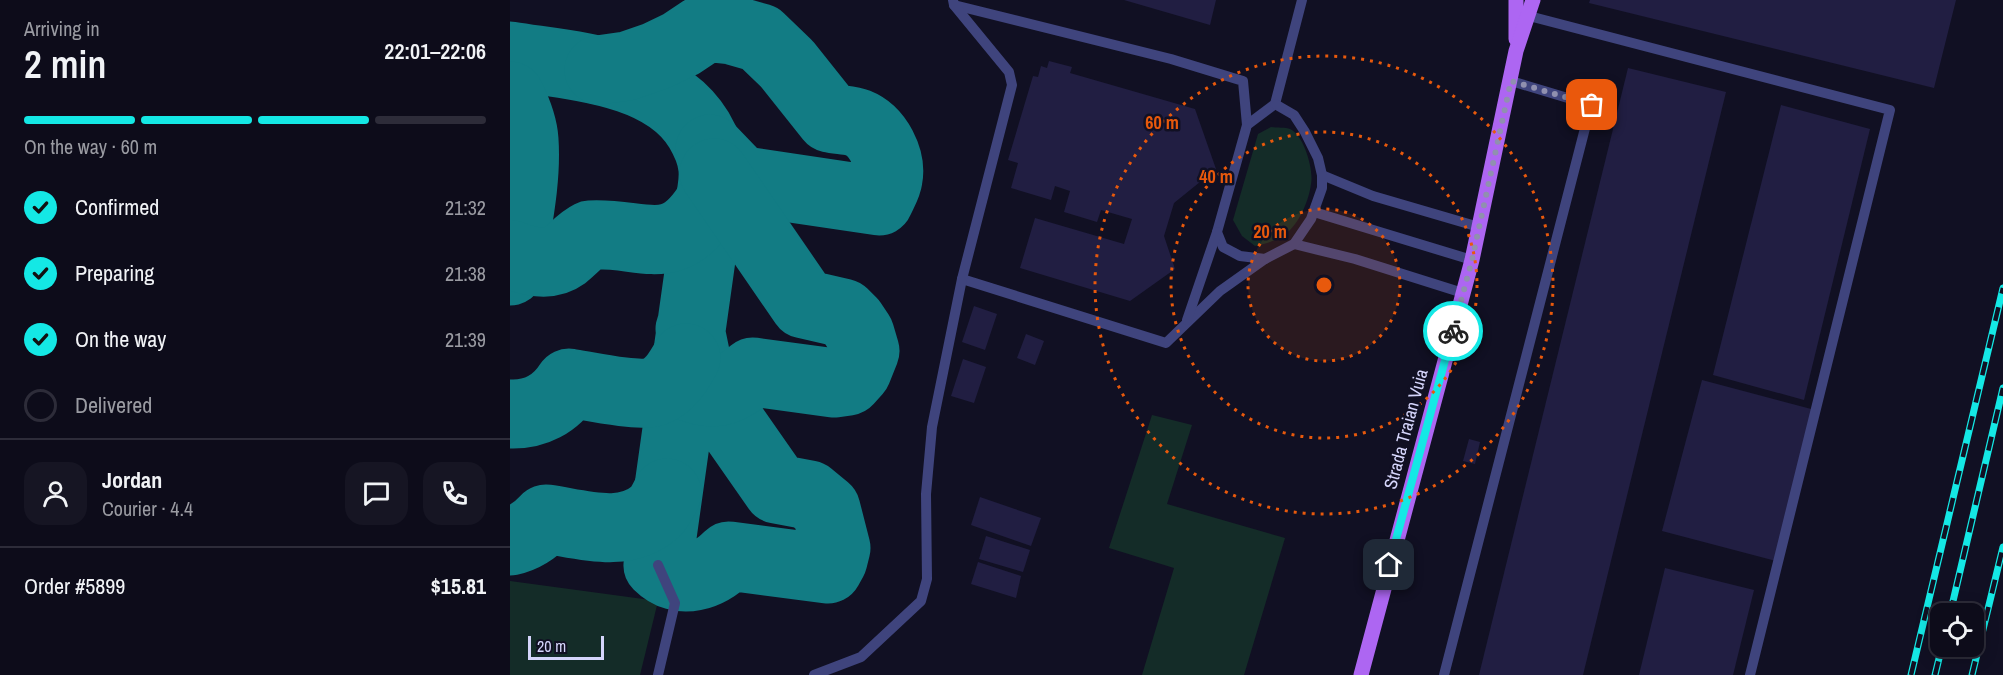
<!DOCTYPE html>
<html lang="en">
<head>
<meta charset="utf-8">
<style>
	body { margin:0; font-family:"Archivo Narrow",sans-serif; background:#161523; color:#f1f3f6; height:100vh; display:flex; flex-direction:column; font-size:22px; white-space:nowrap }
	* { box-sizing:border-box; margin:0 }
	p { font-size:20px; color:#9a9ba2 }
	.icon { flex:none; width:33px; height:33px; fill:none; stroke:currentColor; stroke-width:2; stroke-linecap:round; stroke-linejoin:round }
	.map { position:relative; flex:1; overflow:hidden }
	.drawer { display:flex; flex-direction:column; background:#0d0c1a; width:510px }
	.drawer>* { flex:none }
	.buttons { position:absolute; left:1420px; top:603px; display:grid; gap:12px }
	.buttons a { display:grid; place-items:center; width:54px; height:54px; border-radius:12px; background:#0d0c1a; box-shadow:0 3px 15px #0003,0 0 0 2px #2d2c39; font-size:30px }
	.scale { position:absolute; left:18px; bottom:15px; width:76px; box-sizing:border-box; padding-left:6px; border:3px solid #d5d5fb; border-top:0; font-size:16px; line-height:21px; white-space:nowrap; color:#d5d5fb; -webkit-text-stroke:4px #111023; paint-order:stroke }
	.pin { position:absolute; display:grid; place-items:center; width:51px; height:51px; color:#fff; margin:-26px; border-radius:12px; box-shadow:0 3px 9px #0006 }
	.courier { position:absolute; display:grid; place-items:center; width:60px; height:60px; margin:-30px; border:4px solid #14e8e5; border-radius:50%; background:#fff; color:#222; box-shadow:0 2px 8px #0007 }
	.summary em { font-style:normal; font-weight:600 }
	.summary div { display:flex; flex-direction:column-reverse }
	.summary { display:flex; align-items:center; justify-content:space-between; height:102px; padding:0 24px }
	h1 { font-size:39px; font-weight:600; line-height:45px }
	.bar { display:grid; grid-template-columns:repeat(4,1fr); gap:9px 6px; align-content:center; height:72px; padding:0 24px }
	.bar i { height:8px; border-radius:4px; background:#2d2c39 }
	.bar .selected { background:#14e8e5 }
	.bar p { grid-column:span 4 }
	.line { display:flex; align-items:center; gap:15px; padding:0 24px; border-top:2px solid #2d2c39 }
	.line div { flex:1 }
	.round { display:grid; place-items:center; flex:none; width:63px; height:63px; border-radius:18px; background:#161523 }
	ol { padding:0 24px; list-style:none }
	li { display:flex; align-items:center; gap:18px; height:66px }
	li p { margin-inline-start:auto }
	li .icon { padding:6px; border-radius:50%; background:#14e8e5; color:#111; stroke-width:4 }
	li:last-child { color:#9a9ba2 }
	li i { width:33px; height:33px; border:3px solid #2d2c39; border-radius:50% }
	main { display:flex; flex:1; min-height:0 }
	.map>svg:first-child { display:block }
	.green { fill:#142c28 }
	.lines { fill:none; stroke-linecap:round; stroke-linejoin:round }
	.taxiway { stroke:#127c84; stroke-width:69 }
	.building { fill:#211e42 }
	.lane { stroke:#3f447d; stroke-width:10 }
	.primary { stroke:#ad66f2; stroke-width:15 }
	.rail-casing { stroke:#14e8e5; stroke-width:7 }
	.rail { stroke:#111023; stroke-width:4.5; stroke-dasharray:14; stroke-linecap:butt }
	.done { stroke:#9090af; stroke-width:6; stroke-dasharray:0 10.8 }
	.route { stroke:#14e8e5; stroke-width:8 }
	.ring { fill:none; stroke:#e8590c; stroke-width:3; stroke-dasharray:3 6 }
	.labels { text-anchor:middle; stroke-width:5; stroke-linejoin:round; paint-order:stroke }
	.street-label { font-size:18px; fill:#d5d5fb; stroke:#111023 }
	.centre { fill:#e8590c; stroke:#111023; stroke-width:3 }
	.ring-label { font-size:18px; text-anchor:middle; font-weight:bold; fill:#e8590c; stroke:#111023; stroke-width:5; stroke-linejoin:round; paint-order:stroke }
</style>
</head>
<body>
<main>
<section class="drawer">
<div class="summary"><div><h1>2 min</h1><p>Arriving in</p></div><em>22:01–22:06</em></div>
<div class="bar"><i class="selected"></i><i class="selected"></i><i class="selected"></i><i></i><p>On the way · 60 m</p></div>
<ol>
<li><svg class="icon" aria-label="check" viewBox="0 0 24 24"><path d="M5 12l5 5 9-10"/></svg>Confirmed<p>21:32</p></li>
<li><svg class="icon" aria-label="check" viewBox="0 0 24 24"><path d="M5 12l5 5 9-10"/></svg>Preparing<p>21:38</p></li>
<li><svg class="icon" aria-label="check" viewBox="0 0 24 24"><path d="M5 12l5 5 9-10"/></svg>On the way<p>21:39</p></li>
<li><i></i>Delivered</li>
</ol>
<div class="line" style="height:108px"><a class="round"><svg class="icon" aria-label="person" viewBox="0 0 24 24"><circle cx="12" cy="8" r="4"/><path d="M4 21q1-7 8-7t8 7"/></svg></a><div><b>Jordan</b><p>Courier · 4.4</p></div><a class="round"><svg class="icon" aria-label="chat" viewBox="0 0 24 24"><path d="M4 5h16v11H9l-5 4z"/></svg></a><a class="round"><svg class="icon" aria-label="phone" viewBox="0 0 24 24"><path d="M5 4h4l2 5-3 2q2 4 5 5l2-3 5 2v4C11 20 4 13 5 4z"/></svg></a></div>
<div class="line" style="height:78px"><div>Order #5899</div><b>$15.81</b></div>
</section>
<div class="map">
<svg width="1493" height="675" viewBox="0 0 1493 675">
	<rect width="100%" height="100%" fill="#111023"/>
	<g class="green">
		<path d="M761 127C767 128 776 127 780 129 794 135 804 170 801 184 799 200 790 221 779 231 769 240 758 243 745 246L732 236 723 220 748 134Z"/>
		<polygon points="642,415 682,425 657,504 775,538 734,675 632,675 664,568 599,548"/>
		<polygon points="0,581 148,601 130,675 0,675"/>
	</g>
	<g class="lines">
		<g class="taxiway">
			<path d="M0 56C62 66 153 70 189 130 206 159 206 176 198 209L148 565C170 587 199 576 219 556L318 569 323 560 326 548 316 509 299 495 267 489 200 393 192 379 187 363 180 329"/>
			<path d="M89 70 117 66 146 56 171 44 192 30 203 28 222 30 250 38 277 64 320 118C329 120 340 120 348 123 368 131 382 159 378 179 377 186 372 194 369 201L235 181 226 176 200 149"/>
			<path d="M0 96C7 110 13 124 14 140 17 183 6 228 0 271"/>
			<path d="M2 255C18 261 39 267 54 256 63 249 70 240 80 235 134 232 162 261 199 203"/>
			<path d="M172 384C203 398 218 393 243 372L324 383 338 381 347 371 355 351 350 334 342 322 333 313 294 304 204 173"/>
			<path d="M0 414C25 415 46 404 59 383 78 386 129 397 144 392 160 386 168 372 176 358"/>
			<path d="M0 541C14 538 26 530 36 519 71 524 115 539 145 512 150 507 154 499 157 493"/>
		</g>
	</g>
	<g class="building">
		<polygon points="614,0 706,0 700,25"/>
		<polygon points="1080,0 1446,0 1424,88 1079,3"/>
		<polygon points="539,61 562,67 560,73 685,109 706,169 664,203 654,236 665,269 620,301 510,268 525,218 614,244 622,219 591,210 587,222 554,212 560,191 545,186 541,200 501,188 508,163 498,160 523,76 528,77 531,66 537,68"/>
		<polygon points="1118,68 1216,92 1073,675 969,675"/>
		<polygon points="1271,105 1360,129 1294,400 1203,375"/>
		<polygon points="464,306 487,314 475,350 452,342"/>
		<polygon points="516,334 534,341 525,365 507,358"/>
		<polygon points="453,359 476,367 464,403 441,396"/>
		<polygon points="1192,380 1305,410 1266,561 1152,531"/>
		<polygon points="959,439 970,442 965,464 953,461"/>
		<polygon points="470,497 531,518 521,546 461,525"/>
		<polygon points="476,536 520,550 513,572 469,559"/>
		<polygon points="468,562 511,576 506,598 461,584"/>
		<polygon points="1155,568 1244,590 1223,675 1129,675"/>
	</g>
	<g class="lines">
		<g class="lane">
			<polyline points="444,5 661,59 733,81 737,125"/>
			<polyline points="1019,16 1380,110 1240,675"/>
			<polyline points="812,175 863,196 969,227"/>
			<polyline points="804,212 962,260"/>
			<polyline points="784,244 845,259 953,293"/>
			<polyline points="755,259 730,256 713,247 707,232 737,125 765,104 792,0"/>
			<polyline points="452,279 656,343 710,291 755,259 784,244 801,219 812,188 812,175 808,158 795,132 784,115 765,104"/>
			<polyline points="677,320 707,232"/>
			<polyline points="148,565 165,603 148,675"/>
			<polyline points="304,675 351,657 411,601 417,579 416,494 422,427 452,279 502,85 499,72 444,5 443,0"/>
			<polyline points="934,675 1081,105 1001,81"/>
		</g>
		<g class="primary">
			<polyline points="1006,39 1006,0"/>
			<polyline points="851,675 962,260 1006,51 1023,0"/>
		</g>
		<defs>
			<g id="rail">
				<polyline points="1440,614 1493,388"/>
				<polyline points="1401,675 1493,288"/>
				<polyline points="1425,675 1432,646"/>
				<polyline points="1462,675 1493,547"/>
			</g>
		</defs>
		<use href="#rail" class="rail-casing"/>
		<use href="#rail" class="rail"/>
	</g>
	<g class="lines">
		<polyline class="done" points="943,331 962,260 1001,81 1082,105"/>
		<polyline class="route" points="879,565 943,331"/>
	</g>
	<circle cx="814" cy="285" r="76" fill="#e8590c" fill-opacity=".12"/>
	<g class="ring">
		<circle cx="814" cy="285" r="76"/>
		<circle cx="814" cy="285" r="153"/>
		<circle cx="814" cy="285" r="229"/>
	</g>
	<g class="labels">
		<g class="street-label">
			<text transform="translate(896 429) rotate(-75)" y="6">Strada Traian Vuia</text>
		</g>
	</g>
	<circle cx="814" cy="285" r="9" class="centre"/>
	<g class="ring-label">
		<text x="652" y="129">60 m</text>
		<text x="706" y="183">40 m</text>
		<text x="760" y="238">20 m</text>
	</g>
</svg>
<div class="buttons">
<a><svg class="icon" aria-label="locate" viewBox="0 0 24 24"><circle cx="12" cy="12" r="6"/><path d="M12 2v4M12 18v4M2 12h4M18 12h4"/></svg></a>
</div>
<div class="scale">20 m</div>
<div class="pin" style="left:1082px;top:105px;background:#ea580c"><svg class="icon" aria-label="bag" viewBox="0 0 24 24"><path d="M5 8h14l-1 12H6zM9 8a3 3 0 0 1 6 0"/></svg></div>
<div class="pin" style="left:879px;top:565px;background:#1f2937"><svg class="icon" aria-label="home" viewBox="0 0 24 24"><path d="M3 11l9-7 9 7M6 9v11h12V9"/></svg></div>
<div class="courier" style="left:943px;top:331px"><svg class="icon" aria-label="bike" viewBox="0 0 24 24"><circle cx="6" cy="16" r="4"/><circle cx="18" cy="16" r="4"/><path d="M6 16l4-8h5l3 8M10 8l3 8H6M13 5h3"/></svg></div>
</div>
</main>
</body>
</html>
